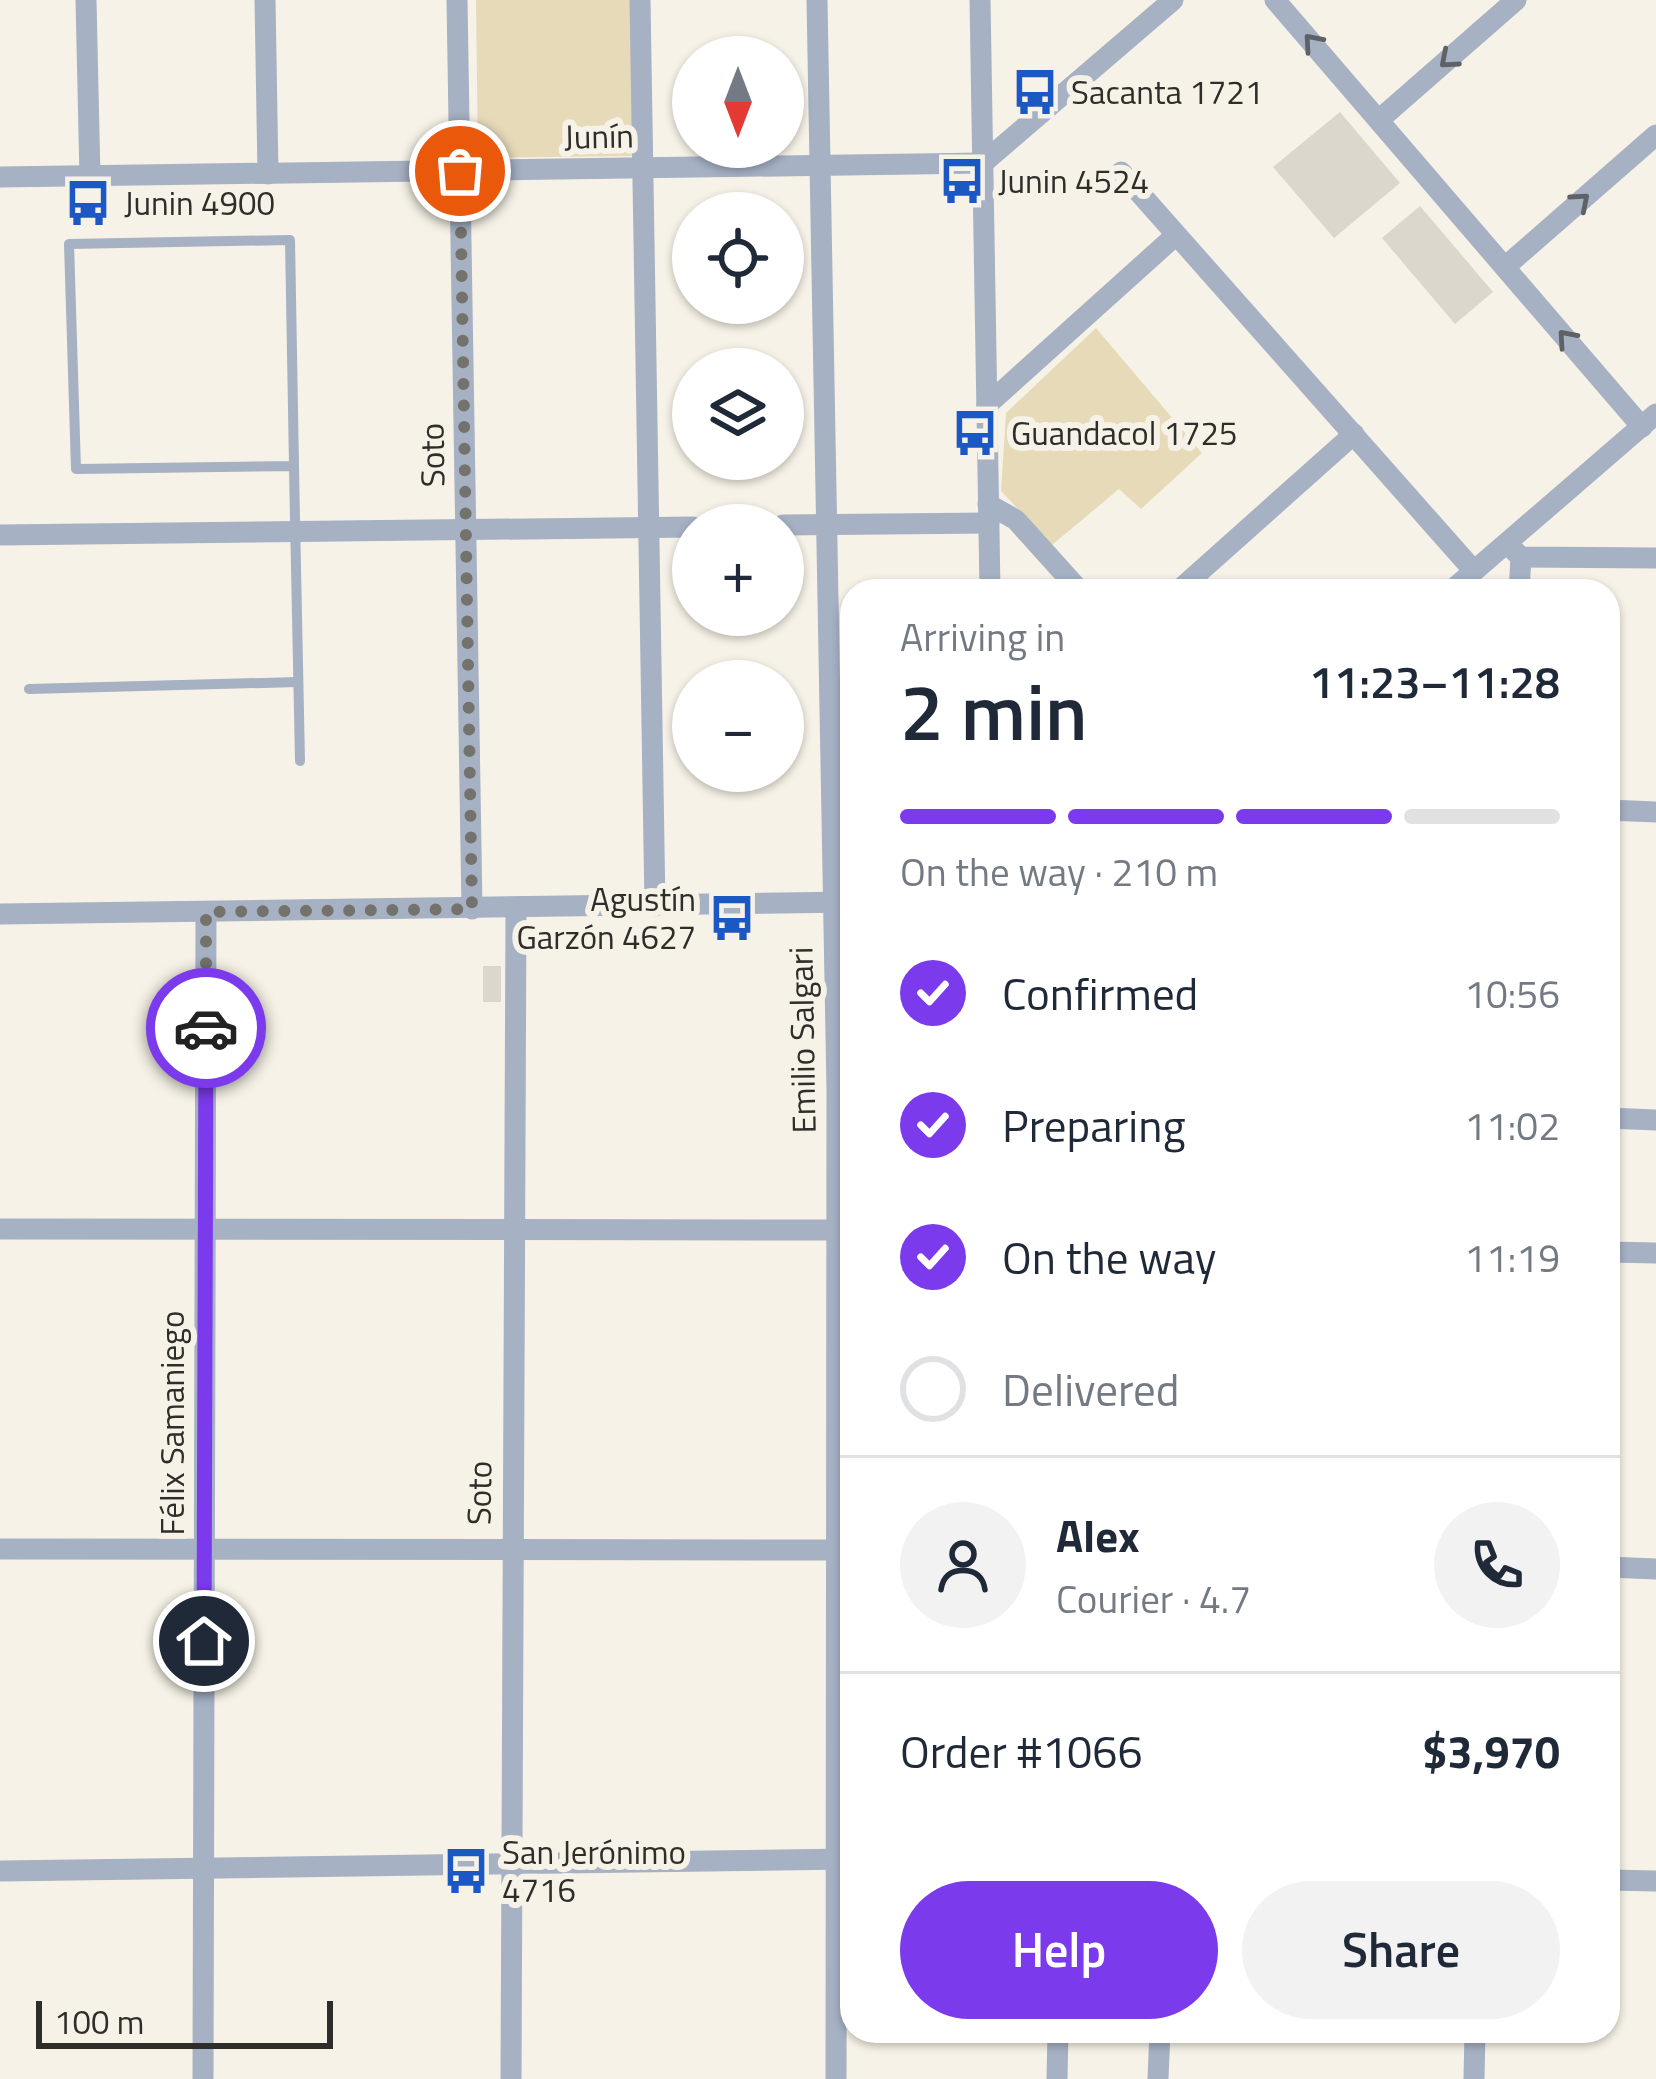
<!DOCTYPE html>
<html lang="en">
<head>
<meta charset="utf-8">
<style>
	body { margin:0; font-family:"Titillium Web",sans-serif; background:#f2f2f3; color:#1f2937; height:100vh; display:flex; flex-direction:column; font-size:45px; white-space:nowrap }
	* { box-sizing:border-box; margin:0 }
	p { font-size:39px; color:#747a83 }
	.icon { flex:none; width:66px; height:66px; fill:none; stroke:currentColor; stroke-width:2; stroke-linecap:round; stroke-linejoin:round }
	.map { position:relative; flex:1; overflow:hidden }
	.side { position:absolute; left:840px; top:579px; width:780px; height:1464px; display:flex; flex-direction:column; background:#fff; border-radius:36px; box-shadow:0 3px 9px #0004 }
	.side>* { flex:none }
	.needle { width:78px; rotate:180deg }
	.fabs { position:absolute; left:672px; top:36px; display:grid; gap:24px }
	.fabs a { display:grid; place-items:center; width:132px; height:132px; border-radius:50%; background:#fff; box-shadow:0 3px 9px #0004; font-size:60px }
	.scale { position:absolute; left:36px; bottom:30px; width:297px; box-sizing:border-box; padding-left:12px; border:6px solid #2e2d29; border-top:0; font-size:33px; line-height:42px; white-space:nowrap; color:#2e2d29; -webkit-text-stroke:9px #f6f2e7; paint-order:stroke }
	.pin { position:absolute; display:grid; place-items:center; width:102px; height:102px; color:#fff; margin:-51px; border:6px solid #fff; border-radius:50%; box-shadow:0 3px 12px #0007 }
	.courier { position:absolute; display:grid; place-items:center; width:120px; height:120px; margin:-60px; border:9px solid #7c3aed; border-radius:50%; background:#fff; color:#222; box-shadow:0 3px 15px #0007 }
	.overview em { font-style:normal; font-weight:600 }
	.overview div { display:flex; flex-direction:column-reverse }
	.overview { display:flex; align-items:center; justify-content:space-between; height:204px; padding:0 60px }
	h1 { font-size:78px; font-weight:600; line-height:90px }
	.bar { display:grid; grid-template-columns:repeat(4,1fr); gap:18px 12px; align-content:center; height:144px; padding:0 60px }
	.bar i { height:15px; border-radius:9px; background:#e0e1e3 }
	.bar .on { background:#7c3aed }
	.bar p { grid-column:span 4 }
	.line { display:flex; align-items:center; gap:30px; padding:0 60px; border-top:3px solid #e0e1e3 }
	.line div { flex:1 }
	.round { display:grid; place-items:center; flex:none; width:126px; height:126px; border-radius:63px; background:#f2f2f3 }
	ol { padding:0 60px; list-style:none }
	li { display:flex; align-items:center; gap:36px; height:132px }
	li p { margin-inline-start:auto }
	li .icon { padding:12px; border-radius:50%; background:#7c3aed; color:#fff; stroke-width:4 }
	li:last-child { color:#747a83 }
	li i { width:66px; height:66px; border:6px solid #e0e1e3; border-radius:50% }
	.primary-button { display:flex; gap:24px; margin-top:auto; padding:24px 60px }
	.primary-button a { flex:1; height:138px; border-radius:72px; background:#7c3aed; color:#fff; font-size:48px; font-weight:600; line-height:138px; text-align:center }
	.primary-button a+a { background:#f2f2f3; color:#1f2937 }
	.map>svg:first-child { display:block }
	.green { fill:#e6dab9 }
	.building { fill:#dbd7cc }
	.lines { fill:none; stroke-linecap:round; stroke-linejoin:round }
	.lane { stroke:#a6b1c4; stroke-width:10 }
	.street { stroke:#a6b1c4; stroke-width:21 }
	.oneway { stroke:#5e6267 }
	.done { stroke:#74726c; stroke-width:12; stroke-dasharray:0 21.6 }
	.route { stroke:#7c3aed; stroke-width:15 }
	.labels { text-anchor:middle; stroke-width:12; stroke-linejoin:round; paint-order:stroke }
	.poi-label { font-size:33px; fill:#2e2d29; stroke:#f6f2e7; text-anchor:start }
	.street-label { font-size:33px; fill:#2e2d29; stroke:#f6f2e7 }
</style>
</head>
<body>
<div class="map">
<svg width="1656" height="2079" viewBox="0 0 1656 2079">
	<rect width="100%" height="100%" fill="#f6f2e7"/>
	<g class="green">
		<polygon points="476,0 631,0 634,156 478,158"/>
		<polygon points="1096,328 1202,453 1141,509 1119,489 1052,545 1001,491 1006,413"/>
	</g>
	<g class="building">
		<polygon points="1340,112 1400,183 1334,238 1273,167"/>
		<polygon points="1420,206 1493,292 1455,324 1382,238"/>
		<rect x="483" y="966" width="18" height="36"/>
	</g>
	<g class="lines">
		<g class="lane">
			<path d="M294 466 76 469 69 244 290 240C293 414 296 587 300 761"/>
			<polyline points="29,689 298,682"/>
		</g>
		<g class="street">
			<polyline points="86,0 90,177"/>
			<polyline points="265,0 268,174"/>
			<polyline points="457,0 472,909"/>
			<polyline points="640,0 655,906"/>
			<polyline points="817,0 837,1090 836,2079"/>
			<polyline points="980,0 990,591"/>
			<polyline points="1275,0 1642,427"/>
			<polyline points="1380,119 1516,0"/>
			<polyline points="983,163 1173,0"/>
			<polyline points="1121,172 1474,571"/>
			<polyline points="0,177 983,163"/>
			<polyline points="1505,267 1656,135"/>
			<polyline points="987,405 1176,235"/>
			<polyline points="988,504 1016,520 1080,591"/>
			<polyline points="783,525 989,523"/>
			<polyline points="0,535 693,527"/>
			<polyline points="1507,544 1521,557 1656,558"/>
			<polyline points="1178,591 1354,434"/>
			<polyline points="1451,591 1656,414"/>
			<polyline points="1519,591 1521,557"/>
			<polyline points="1608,810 1656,812"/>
			<polyline points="0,914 852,902"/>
			<polyline points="1608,1118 1656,1120"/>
			<polyline points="0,1229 852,1230"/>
			<polyline points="1608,1252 1656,1253"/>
			<polyline points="0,1549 851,1550"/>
			<polyline points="1608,1567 1656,1569"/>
			<polyline points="0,1871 851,1859"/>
			<polyline points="1608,1880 1656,1881"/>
			<polyline points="203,2079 206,912"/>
			<polyline points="511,2079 516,909"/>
			<polyline points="1057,2079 1058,2031"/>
			<polyline points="1158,2079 1160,2031"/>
			<polyline points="1474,2079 1475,2031"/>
		</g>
	</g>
	<defs><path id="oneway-chevron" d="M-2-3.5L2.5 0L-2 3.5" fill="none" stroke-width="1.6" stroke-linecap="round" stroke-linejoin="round" transform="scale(3)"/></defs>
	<g class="oneway">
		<use href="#oneway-chevron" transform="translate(1312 42) rotate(-131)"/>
		<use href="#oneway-chevron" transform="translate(1448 60) rotate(139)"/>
		<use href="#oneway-chevron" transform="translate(1581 201) rotate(-41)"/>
		<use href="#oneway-chevron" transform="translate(1566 338) rotate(-131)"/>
	</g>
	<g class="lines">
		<polyline class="done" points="206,1028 206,912 472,909 460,171"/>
		<polyline class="route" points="204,1641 206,1028"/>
	</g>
	<defs>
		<symbol id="bus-bare" viewBox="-9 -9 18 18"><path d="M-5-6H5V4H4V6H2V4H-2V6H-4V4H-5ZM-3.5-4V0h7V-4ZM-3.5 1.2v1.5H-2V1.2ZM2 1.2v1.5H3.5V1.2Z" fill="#1b58c4" stroke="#f6f2e7" stroke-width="2.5" paint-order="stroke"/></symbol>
	</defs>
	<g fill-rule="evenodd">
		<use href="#bus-bare" x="1002" y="59" width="66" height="66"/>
		<use href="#bus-bare" x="929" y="148" width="66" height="66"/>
		<use href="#bus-bare" x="55" y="170" width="66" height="66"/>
		<use href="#bus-bare" x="942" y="400" width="66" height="66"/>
		<use href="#bus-bare" x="699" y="885" width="66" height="66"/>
		<use href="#bus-bare" x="433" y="1838" width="66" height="66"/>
	</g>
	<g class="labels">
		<g class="poi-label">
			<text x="1071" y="104">Sacanta 1721</text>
			<text x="998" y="193">Junin 4524</text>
			<text x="124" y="215">Junin 4900</text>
			<text x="1011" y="445">Guandacol 1725</text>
			<text x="696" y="911" text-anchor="end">Agustín<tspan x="696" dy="38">Garzón 4627</tspan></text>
			<text x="502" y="1864">San Jerónimo<tspan x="502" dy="38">4716</tspan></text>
		</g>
		<g class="street-label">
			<text transform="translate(599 136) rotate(-1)" y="12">Junín</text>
			<text transform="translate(432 455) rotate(-91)" y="12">Soto</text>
			<text transform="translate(802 1040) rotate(-91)" y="12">Emilio Salgari</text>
			<text transform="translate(172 1423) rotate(-90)" y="12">Félix Samaniego</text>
			<text transform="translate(479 1493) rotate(-89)" y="12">Soto</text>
		</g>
	</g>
</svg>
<div class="fabs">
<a><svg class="needle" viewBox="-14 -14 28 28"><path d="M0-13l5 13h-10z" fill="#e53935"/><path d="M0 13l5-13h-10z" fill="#747a83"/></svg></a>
<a><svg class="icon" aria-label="locate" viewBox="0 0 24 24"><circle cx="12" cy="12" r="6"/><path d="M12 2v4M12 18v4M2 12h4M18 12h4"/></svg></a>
<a><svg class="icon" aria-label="layers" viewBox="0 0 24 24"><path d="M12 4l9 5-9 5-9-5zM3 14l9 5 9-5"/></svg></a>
<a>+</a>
<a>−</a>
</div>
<div class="scale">100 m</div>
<div class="pin" style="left:460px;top:171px;background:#ea580c"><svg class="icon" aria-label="bag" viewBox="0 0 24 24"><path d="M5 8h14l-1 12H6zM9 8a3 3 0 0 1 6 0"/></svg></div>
<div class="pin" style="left:204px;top:1641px;background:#1f2937"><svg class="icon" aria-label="home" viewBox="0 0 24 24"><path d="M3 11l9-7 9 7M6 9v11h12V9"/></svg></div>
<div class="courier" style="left:206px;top:1028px"><svg class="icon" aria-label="car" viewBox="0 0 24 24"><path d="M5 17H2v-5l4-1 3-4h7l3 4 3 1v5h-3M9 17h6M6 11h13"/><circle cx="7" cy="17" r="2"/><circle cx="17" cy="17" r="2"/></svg></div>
<section class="side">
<div class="overview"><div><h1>2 min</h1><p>Arriving in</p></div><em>11:23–11:28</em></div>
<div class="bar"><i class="on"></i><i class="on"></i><i class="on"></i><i></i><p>On the way · 210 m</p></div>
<ol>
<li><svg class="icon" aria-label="check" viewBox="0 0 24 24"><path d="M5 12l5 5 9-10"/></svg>Confirmed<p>10:56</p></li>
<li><svg class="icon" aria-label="check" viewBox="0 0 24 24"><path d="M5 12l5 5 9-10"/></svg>Preparing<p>11:02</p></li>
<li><svg class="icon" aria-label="check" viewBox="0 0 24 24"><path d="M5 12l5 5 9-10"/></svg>On the way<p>11:19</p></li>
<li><i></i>Delivered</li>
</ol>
<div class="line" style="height:216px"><a class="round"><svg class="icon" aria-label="person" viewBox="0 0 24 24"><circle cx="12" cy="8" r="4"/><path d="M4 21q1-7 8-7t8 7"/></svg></a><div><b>Alex</b><p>Courier · 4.7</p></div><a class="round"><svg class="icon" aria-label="phone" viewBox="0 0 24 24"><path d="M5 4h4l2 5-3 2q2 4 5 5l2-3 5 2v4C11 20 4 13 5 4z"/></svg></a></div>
<div class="line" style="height:156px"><div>Order #1066</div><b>$3,970</b></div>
<div class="primary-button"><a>Help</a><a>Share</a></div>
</section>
</div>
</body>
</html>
